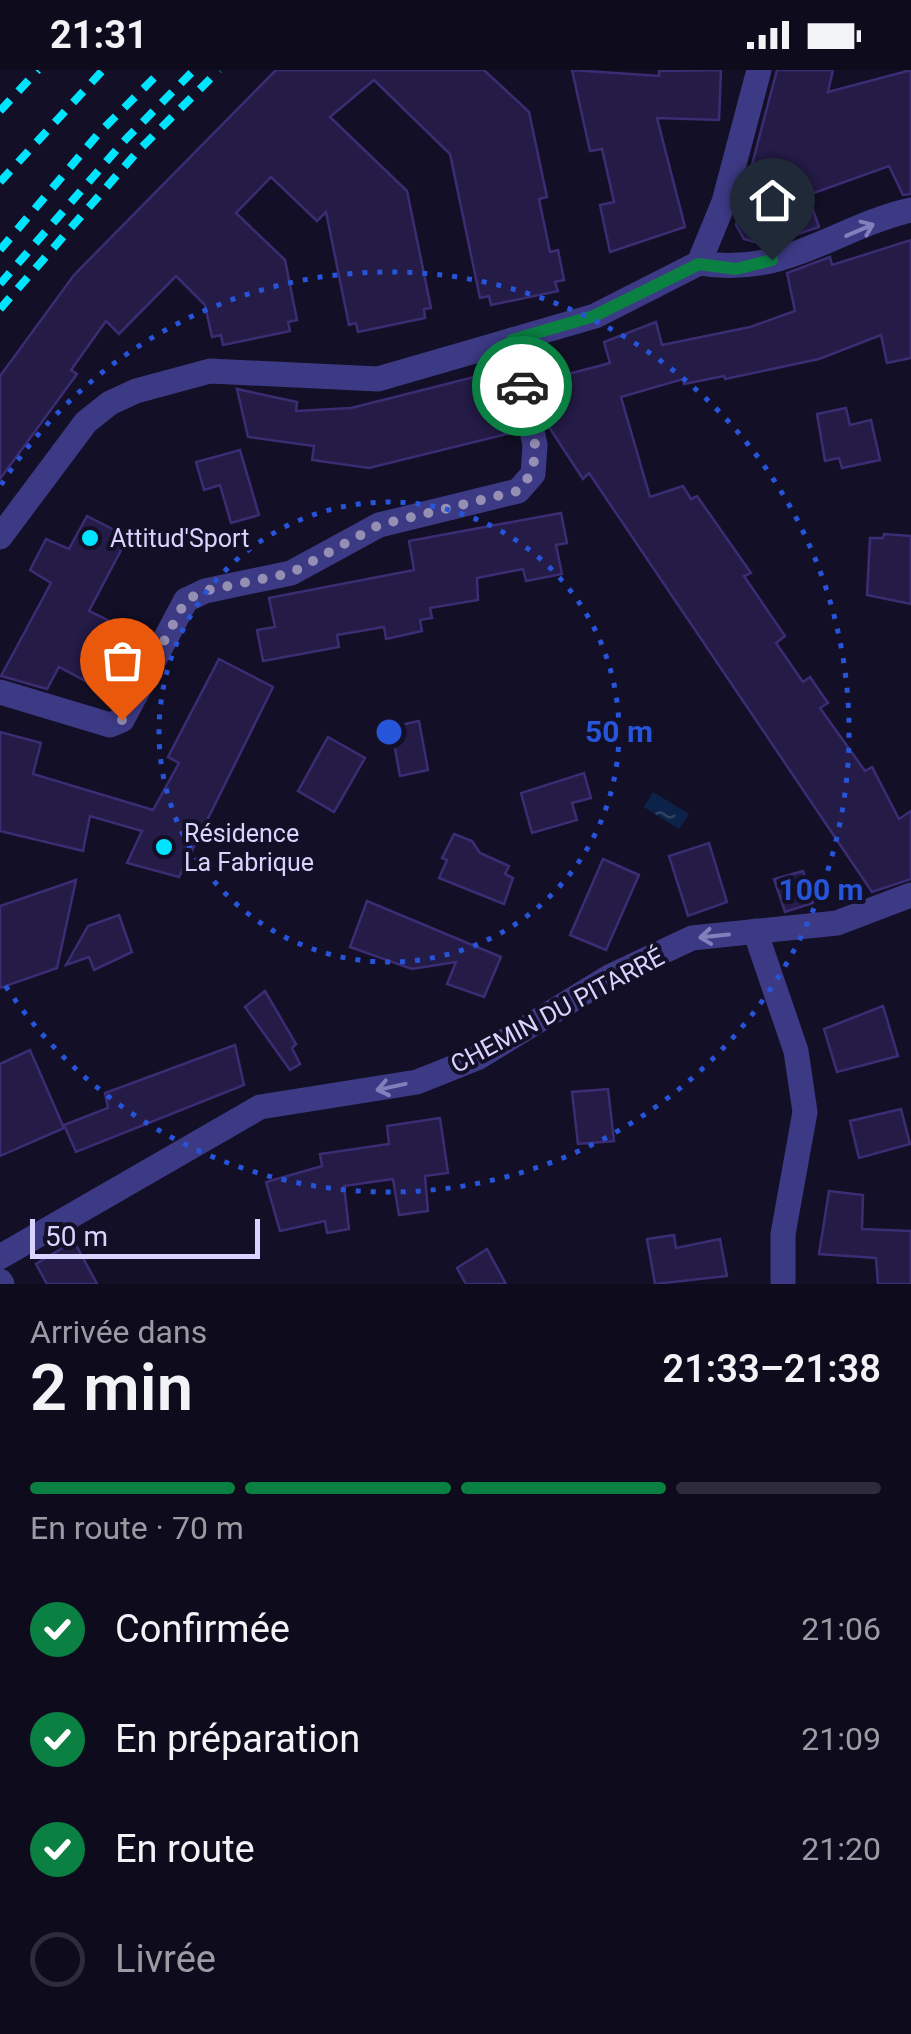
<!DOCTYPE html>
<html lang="fr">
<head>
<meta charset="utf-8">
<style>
	body { margin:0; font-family:Roboto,sans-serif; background:#1c1929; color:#f1f3f6; height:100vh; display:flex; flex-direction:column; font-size:38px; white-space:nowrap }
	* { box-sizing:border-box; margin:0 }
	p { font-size:32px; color:#9b9ba3 }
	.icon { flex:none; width:55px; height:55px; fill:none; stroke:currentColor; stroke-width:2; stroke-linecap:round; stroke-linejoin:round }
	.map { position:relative; height:1214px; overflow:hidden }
	.details { display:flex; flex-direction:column; background:#0e0b1c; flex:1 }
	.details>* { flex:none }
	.scale { position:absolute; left:30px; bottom:25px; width:230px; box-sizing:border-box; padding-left:10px; border:5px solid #d9d4ff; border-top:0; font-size:28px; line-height:35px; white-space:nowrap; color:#d9d4ff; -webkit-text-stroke:8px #130f26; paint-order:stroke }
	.pin { position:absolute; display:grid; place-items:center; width:85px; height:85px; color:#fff; margin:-102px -42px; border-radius:50% 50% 50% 0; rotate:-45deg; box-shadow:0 0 10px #0007 }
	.pin .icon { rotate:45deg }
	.courier { position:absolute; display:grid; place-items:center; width:100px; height:100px; margin:-50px; border:8px solid #0b8043; border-radius:50%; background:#fff; color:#222; box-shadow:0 2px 12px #0007 }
	.summary em { font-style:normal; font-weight:600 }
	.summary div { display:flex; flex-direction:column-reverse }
	.summary { display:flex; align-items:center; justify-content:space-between; height:170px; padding:0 30px }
	h1 { font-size:65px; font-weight:600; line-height:75px }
	.bar { display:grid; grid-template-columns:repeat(4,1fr); gap:15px 10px; align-content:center; height:120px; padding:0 30px }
	.bar i { height:12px; border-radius:8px; background:#2e2b3b }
	.bar .on { background:#0b8043 }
	.bar p { grid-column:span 4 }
	ol { padding:0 30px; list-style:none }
	li { display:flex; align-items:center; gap:30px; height:110px }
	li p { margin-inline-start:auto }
	li .icon { padding:10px; border-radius:50%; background:#0b8043; color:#fff; stroke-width:4 }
	li:last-child { color:#9b9ba3 }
	li i { width:55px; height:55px; border:5px solid #2e2b3b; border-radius:50% }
	.status { display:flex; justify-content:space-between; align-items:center; height:70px; padding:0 50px; background:#0e0b1c; direction:ltr }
	.status svg { height:28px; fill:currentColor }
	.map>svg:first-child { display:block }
	.water { fill:url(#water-ripples) }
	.building { fill:#241b47; stroke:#3b2d73; stroke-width:2.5 }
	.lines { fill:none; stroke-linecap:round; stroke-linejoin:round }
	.minor { stroke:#3d3a85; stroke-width:25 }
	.tertiary { stroke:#3d3a85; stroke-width:25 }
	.rail { stroke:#00e5ff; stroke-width:8; stroke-dasharray:15 12; stroke-linecap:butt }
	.oneway { stroke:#837fbc }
	.done { stroke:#948fb3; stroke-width:10; stroke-dasharray:0 18 }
	.route { stroke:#0b8043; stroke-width:12 }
	.ring { fill:none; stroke:#2655da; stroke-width:5; stroke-dasharray:5 10 }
	.poi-dot { fill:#00e5ff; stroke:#130f26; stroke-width:4 }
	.labels { text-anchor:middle; stroke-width:8; stroke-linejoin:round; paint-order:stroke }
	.poi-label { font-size:25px; fill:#d9d4ff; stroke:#130f26; text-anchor:start }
	.street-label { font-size:25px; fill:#d9d4ff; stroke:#130f26 }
	.centre { fill:#2655da; stroke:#130f26; stroke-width:5 }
	.ring-label { font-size:30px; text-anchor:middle; font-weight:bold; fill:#2655da; stroke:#130f26; stroke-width:8; stroke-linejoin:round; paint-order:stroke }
</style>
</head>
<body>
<div class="status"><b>21:31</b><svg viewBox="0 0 49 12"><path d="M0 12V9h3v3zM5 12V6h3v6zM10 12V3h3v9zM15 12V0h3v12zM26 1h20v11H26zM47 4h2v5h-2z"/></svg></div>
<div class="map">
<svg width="911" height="1214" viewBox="0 0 911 1214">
	<defs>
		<pattern id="water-ripples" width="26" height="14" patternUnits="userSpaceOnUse" patternTransform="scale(2.5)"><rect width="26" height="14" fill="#0c2248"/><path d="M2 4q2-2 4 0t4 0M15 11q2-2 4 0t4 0" fill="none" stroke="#2f4163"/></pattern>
	</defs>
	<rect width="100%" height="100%" fill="#130f26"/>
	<polygon class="water" points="653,722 689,744 679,759 644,737"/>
	<g class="building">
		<polygon points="276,0 484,0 529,42 547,127 539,129 550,182 558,180 564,210 555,212 558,221 491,235 489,226 480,228 450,84 374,10 330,47 407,121 431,238 424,239 425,248 358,262 356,253 349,255 326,142 317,151 271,107 236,143 285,190 297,250 288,252 290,261 223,275 221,265 212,267 205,235 176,206 119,264 106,251 71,300 77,304 0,409 0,306 74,205"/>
		<polygon points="572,0 659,6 659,1 721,0 719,50 657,48 685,157 610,182 600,135 614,132 602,79 590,81"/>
		<polygon points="777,0 833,0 828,22 911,0 911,124 903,125 889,96 808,125 819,157 765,175 744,169 736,155"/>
		<polygon points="911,170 911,288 887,293 881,265 819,289 725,309 724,306 684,314 683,309 621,327 650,427 683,416 691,429 697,426 751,503 744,506 785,566 776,573 803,612 810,607 828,633 820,638 865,701 872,697 899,749 911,741 911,809 872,822 589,403 583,409 547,354 538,312 610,293 604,272 656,252 662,275 750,257 795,241 787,203 830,187 832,195"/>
		<polygon points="502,300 515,362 369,398 312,390 314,376 248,367 237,319 297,332 296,341 351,338"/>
		<polygon points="846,338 850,355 871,350 880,390 842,398 839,388 825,391 817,344"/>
		<polygon points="240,380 259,445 231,453 220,415 204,420 196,392"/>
		<polygon points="561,443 567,473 556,475 562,504 526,511 523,499 477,508 478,530 430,538 432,548 420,550 422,561 386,569 384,557 337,565 339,577 263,591 257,560 275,557 269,528 414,500 409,471"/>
		<polygon points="87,446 128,467 89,541 120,556 91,614 59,597 47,619 1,606 51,513 30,500 46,469 69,479"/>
		<polygon points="884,464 911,466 911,534 867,525 870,468 883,468"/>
		<polygon points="219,589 273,617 179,807 127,793 142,761 90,746 83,781 0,761 0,662 41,673 33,704 153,740 179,693 168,687"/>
		<polygon points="419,651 428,700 400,706 391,657"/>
		<polygon points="328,667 365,688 334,742 298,721"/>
		<polygon points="584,703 591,728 572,733 577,750 532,763 521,723"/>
		<polygon points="454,764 472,771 480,783 509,796 505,804 513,808 504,834 439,808 447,790 442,788"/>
		<polygon points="709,773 727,832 688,846 669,786"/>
		<polygon points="603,789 639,805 606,880 570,865"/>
		<polygon points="803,801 813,833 785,842 774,809"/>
		<polygon points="76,810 57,898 0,918 0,836"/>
		<polygon points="367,831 501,887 484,927 447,914 456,892 412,899 350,877"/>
		<polygon points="119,845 132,882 94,900 89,887 66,895 88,856"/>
		<polygon points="265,921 296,974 292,978 300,994 290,1000 245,937"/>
		<polygon points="883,936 898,986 837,1002 824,959"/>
		<polygon points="235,975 244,1015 76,1082 64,1055 108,1038 105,1023"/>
		<polygon points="30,980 64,1058 0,1086 0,994"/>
		<polygon points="608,1019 614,1071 578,1074 572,1022"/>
		<polygon points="901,1039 910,1074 859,1088 850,1051"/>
		<polygon points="440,1048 448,1103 425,1106 428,1141 399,1145 393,1109 344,1116 349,1159 327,1163 325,1151 280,1161 266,1112 322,1096 320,1084 389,1074 387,1056"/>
		<polygon points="829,1121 863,1125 862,1159 911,1161 911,1214 878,1214 876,1188 819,1184"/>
		<polygon points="674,1165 676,1178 720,1169 727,1206 655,1214 647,1169"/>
		<polygon points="74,1171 97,1214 47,1214 36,1194"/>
		<polygon points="487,1179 506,1214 466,1214 457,1198"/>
	</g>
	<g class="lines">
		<g class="minor">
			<polyline points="0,622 110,655 122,650 186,530 205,521 291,503 379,455 518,421 533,404 535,375 512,270"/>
			<polyline points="755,861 796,981 805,1042 783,1164 783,1214"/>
			<polyline points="0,1187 260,1037 417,1012 477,988 611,906 692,868 837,853 911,825"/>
			<polyline points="0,1211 2,1214"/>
		</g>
		<g class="tertiary">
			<path d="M699 193C788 207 833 158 911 140"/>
			<polyline points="0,467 86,352 110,333 136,321 210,301 378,309 595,246 699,193 724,132 759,0"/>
		</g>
		<g class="rail">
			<polyline points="0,41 38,0"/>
			<polyline points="0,112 103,0"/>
			<polyline points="0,180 99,63 162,0"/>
			<polyline points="0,214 126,69 194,0"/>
			<polyline points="0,239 139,80 219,0"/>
		</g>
	</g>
	<defs><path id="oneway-shaft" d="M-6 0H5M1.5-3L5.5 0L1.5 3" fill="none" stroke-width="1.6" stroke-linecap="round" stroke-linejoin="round" transform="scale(2.5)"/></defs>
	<g class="oneway">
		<use href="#oneway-shaft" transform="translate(860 160) rotate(-23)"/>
		<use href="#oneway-shaft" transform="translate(714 866) rotate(174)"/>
		<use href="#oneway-shaft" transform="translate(391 1017) rotate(168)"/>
	</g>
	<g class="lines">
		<path class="done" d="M122 650 186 530 204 521 291 503 379 455 518 421C548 389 531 355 522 316"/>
		<polyline class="route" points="522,316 512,270 594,246 699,194 736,199 772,190"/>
	</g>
	<g class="ring">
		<circle cx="389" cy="662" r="230"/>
		<path d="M1 415A460 460 0 1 1 1 909"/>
	</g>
	<g class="poi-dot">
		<circle cx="90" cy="468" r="10"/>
		<circle cx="164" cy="777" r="10"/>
	</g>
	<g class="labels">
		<g class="poi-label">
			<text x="110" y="477">Attitud'Sport</text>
			<text x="184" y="772">Résidence<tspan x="184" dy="29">La Fabrique</tspan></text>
		</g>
		<g class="street-label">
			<text transform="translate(557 940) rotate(-28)" y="9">CHEMIN DU PITARRÉ</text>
		</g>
	</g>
	<circle cx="389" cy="662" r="15" class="centre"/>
	<g class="ring-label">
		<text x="619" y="672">50 m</text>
		<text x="821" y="830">100 m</text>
	</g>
</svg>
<div class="scale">50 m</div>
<div class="pin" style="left:122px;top:650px;background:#ea580c"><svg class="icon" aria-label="bag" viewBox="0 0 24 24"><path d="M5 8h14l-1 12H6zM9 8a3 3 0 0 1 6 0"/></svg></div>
<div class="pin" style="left:772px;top:190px;background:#1f2937"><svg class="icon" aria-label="home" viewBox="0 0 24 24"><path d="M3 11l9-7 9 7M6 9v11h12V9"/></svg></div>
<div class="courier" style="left:522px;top:316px"><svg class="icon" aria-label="car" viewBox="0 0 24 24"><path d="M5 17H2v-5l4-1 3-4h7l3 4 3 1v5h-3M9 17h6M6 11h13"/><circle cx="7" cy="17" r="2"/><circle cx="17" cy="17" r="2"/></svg></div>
</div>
<section class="details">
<div class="summary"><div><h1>2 min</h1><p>Arrivée dans</p></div><em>21:33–21:38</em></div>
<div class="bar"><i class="on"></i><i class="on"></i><i class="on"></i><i></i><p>En route · 70 m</p></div>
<ol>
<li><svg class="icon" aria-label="check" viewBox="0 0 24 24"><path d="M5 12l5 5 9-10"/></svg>Confirmée<p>21:06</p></li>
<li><svg class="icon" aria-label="check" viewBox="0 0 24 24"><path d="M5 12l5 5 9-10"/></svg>En préparation<p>21:09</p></li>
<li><svg class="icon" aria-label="check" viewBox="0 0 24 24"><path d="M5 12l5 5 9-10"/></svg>En route<p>21:20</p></li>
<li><i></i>Livrée</li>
</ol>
</section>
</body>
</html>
